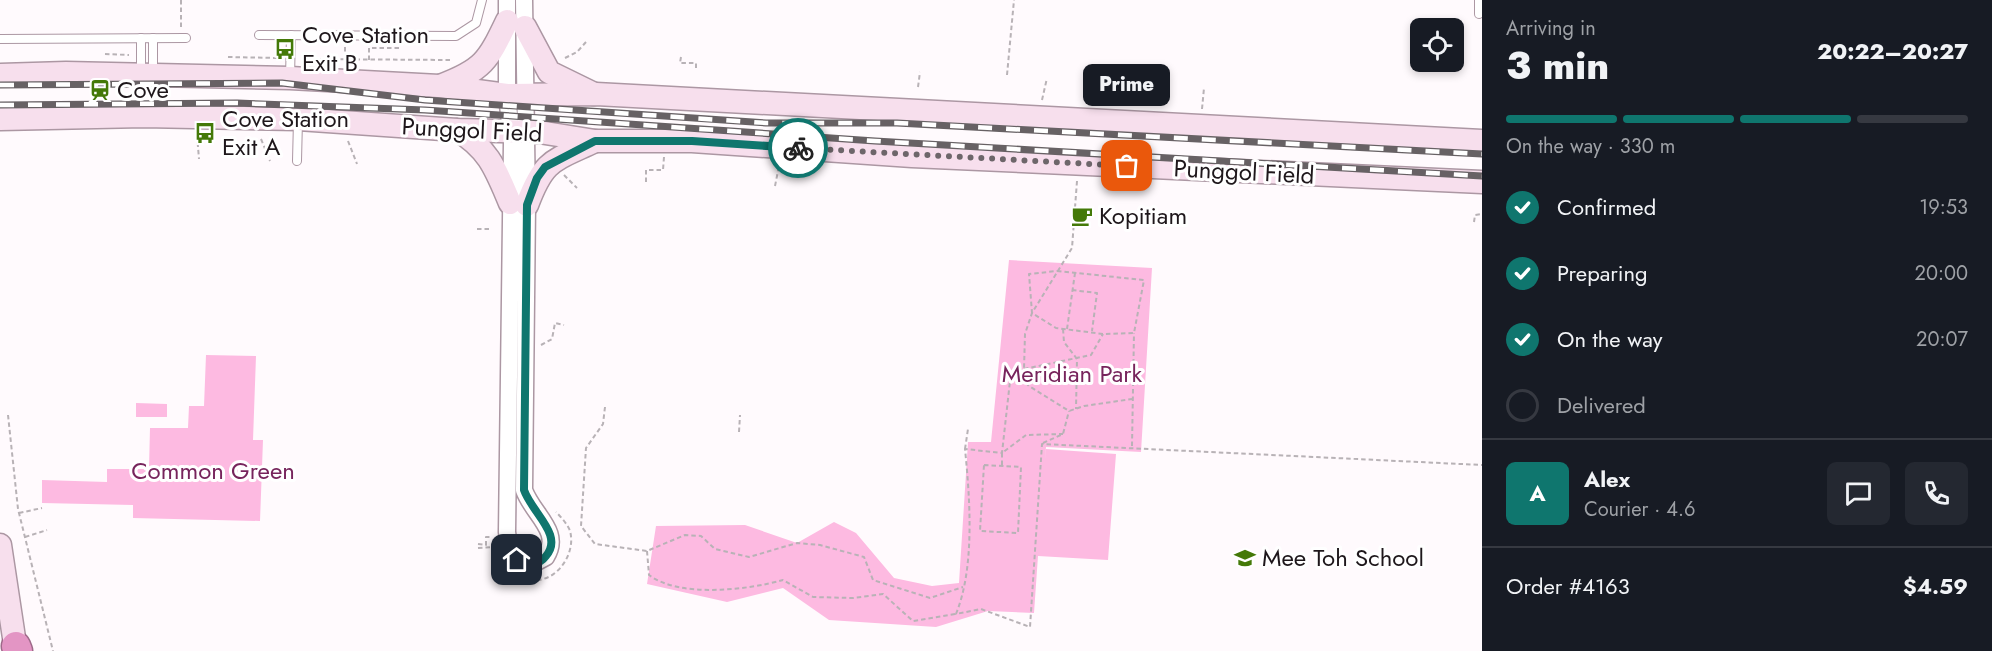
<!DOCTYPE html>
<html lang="en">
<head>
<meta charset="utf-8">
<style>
	body { margin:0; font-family:Jost,sans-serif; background:#242831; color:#f1f3f6; height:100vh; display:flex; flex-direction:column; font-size:22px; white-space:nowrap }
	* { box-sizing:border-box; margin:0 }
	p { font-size:20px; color:#9ea1a6 }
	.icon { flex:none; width:33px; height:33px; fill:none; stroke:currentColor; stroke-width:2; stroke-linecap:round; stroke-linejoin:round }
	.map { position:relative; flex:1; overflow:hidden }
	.drawer { display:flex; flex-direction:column; background:#171b24; width:510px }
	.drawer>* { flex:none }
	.tools { position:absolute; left:1410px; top:18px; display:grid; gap:12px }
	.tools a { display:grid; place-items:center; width:54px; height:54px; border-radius:9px; background:#171b24; box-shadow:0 3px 9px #0003; font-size:30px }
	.pin { position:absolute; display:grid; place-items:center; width:51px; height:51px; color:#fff; margin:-26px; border-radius:12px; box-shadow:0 3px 9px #0006 }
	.courier { position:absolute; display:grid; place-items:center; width:60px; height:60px; margin:-30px; border:4px solid #0f766e; border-radius:50%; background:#fff; color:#222; box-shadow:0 2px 8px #0007 }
	.bubble { position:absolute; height:42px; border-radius:9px; background:#171b24; box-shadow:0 3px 9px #0003; font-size:20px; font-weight:800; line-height:42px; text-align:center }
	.overview em { font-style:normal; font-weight:800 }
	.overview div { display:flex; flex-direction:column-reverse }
	.overview { display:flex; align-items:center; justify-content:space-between; height:102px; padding:0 24px }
	h1 { font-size:39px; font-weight:800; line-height:45px }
	.bar { display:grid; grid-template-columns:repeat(4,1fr); gap:9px 6px; align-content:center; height:72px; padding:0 24px }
	.bar i { height:8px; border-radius:4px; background:#363941 }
	.bar .selected { background:#0f766e }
	.bar p { grid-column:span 4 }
	.line { display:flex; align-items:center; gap:15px; padding:0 24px; border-top:2px solid #363941 }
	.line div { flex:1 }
	.round { display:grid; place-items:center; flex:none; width:63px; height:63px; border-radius:9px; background:#242831 }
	ol { padding:0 24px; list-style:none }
	li { display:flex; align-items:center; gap:18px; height:66px }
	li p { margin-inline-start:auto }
	li .icon { padding:6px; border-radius:50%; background:#0f766e; color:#fff; stroke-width:4 }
	li:last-child { color:#9ea1a6 }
	li i { width:33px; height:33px; border:3px solid #363941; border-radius:50% }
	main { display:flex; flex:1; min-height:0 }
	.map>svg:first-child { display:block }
	.green { fill:#fdbae1 }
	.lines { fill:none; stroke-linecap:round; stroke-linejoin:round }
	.lane-casing { stroke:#ac97a3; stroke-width:10 }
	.street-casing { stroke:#ac97a3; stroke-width:19 }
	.secondary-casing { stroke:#ac97a3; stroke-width:25 }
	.highway-casing { stroke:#9e6989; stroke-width:31 }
	.path { stroke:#b8b2b6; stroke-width:2; stroke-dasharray:4.5 3; stroke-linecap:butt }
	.lane { stroke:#fff; stroke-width:8 }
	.street { stroke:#fff; stroke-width:16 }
	.secondary { stroke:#f7dfed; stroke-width:22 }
	.highway { stroke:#e395c4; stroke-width:28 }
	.rail-casing { stroke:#676164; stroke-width:7 }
	.rail { stroke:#fff; stroke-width:4.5; stroke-dasharray:14; stroke-linecap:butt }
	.done { stroke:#6d666a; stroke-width:6; stroke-dasharray:0 10.8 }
	.route { stroke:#0f766e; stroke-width:8 }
	.labels { text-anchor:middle; stroke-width:6; stroke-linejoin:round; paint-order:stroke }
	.poi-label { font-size:24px; fill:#1e171b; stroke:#fff; text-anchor:start }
	.street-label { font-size:24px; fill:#1e171b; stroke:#fff }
	.park-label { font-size:24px; fill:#77245c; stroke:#fff }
</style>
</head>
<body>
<main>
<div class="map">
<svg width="1482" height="651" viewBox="0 0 1482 651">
	<rect width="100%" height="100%" fill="#fffafd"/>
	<g class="green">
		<polygon points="1009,260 1152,268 1141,452 1046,447 1045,460 1046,449 1116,454 1108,560 1038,556 1034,613 988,611 936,627 829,620 783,588 727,602 647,584 656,526 745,525 797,543 834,522 856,533 894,578 932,586 959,583 968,442 991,442"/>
		<polygon points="206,355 256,356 253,440 263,440 260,521 133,518 133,505 42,503 42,480 107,482 107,469 149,469 150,428 188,428 189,406 204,406"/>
		<polygon points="136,403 167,404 167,417 136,417"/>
	</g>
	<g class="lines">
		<defs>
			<g id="lane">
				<polyline points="1479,0 1479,14"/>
				<polyline points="259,35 456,36 476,23 482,0"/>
				<polyline points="153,38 153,74"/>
				<polyline points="0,39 186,38"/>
				<polyline points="141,74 141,38"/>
				<polyline points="290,77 291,35"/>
				<polyline points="297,161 298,120"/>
			</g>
			<path id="street" d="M507 0V95L512 143 507 532C509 550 512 559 531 565L546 557C562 531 533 515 524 490L527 205 524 0"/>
			<g id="secondary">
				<polyline points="525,27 549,72 594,94"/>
				<polyline points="0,75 66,73 290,78 439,86 507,95 596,94 1482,141"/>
				<path d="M440 86C483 70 488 61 507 21"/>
				<polyline points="0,119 144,116 298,119 457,130 539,132 595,141 692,141 912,156 1482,182"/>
				<path d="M457 130C489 149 496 170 510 203"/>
				<path d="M527 205C544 159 553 161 595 141"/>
				<polyline points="0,545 16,651"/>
			</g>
			<polyline id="highway" points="16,646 18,651"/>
		</defs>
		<use href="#lane" class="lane-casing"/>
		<use href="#street" class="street-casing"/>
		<use href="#secondary" class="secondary-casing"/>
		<use href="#highway" class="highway-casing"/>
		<g class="path">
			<polyline points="181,0 181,27"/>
			<polyline points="105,54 129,55"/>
			<polyline points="228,57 279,58"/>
			<polyline points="681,57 680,63 696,63 696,68"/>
			<polyline points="565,58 577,52 586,42"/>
			<polyline points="303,59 453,60"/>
			<polyline points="345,59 345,47"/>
			<polyline points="369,60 369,48 402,48"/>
			<polyline points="1007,75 1014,0"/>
			<polyline points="918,87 920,72"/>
			<polyline points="1042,100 1047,78"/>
			<polyline points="1109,103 1111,82"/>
			<polyline points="1141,105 1143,84"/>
			<polyline points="1202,109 1204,88"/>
			<polyline points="197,135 199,159"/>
			<polyline points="261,139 270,161"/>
			<polyline points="348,141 357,164"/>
			<polyline points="564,175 577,188"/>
			<path d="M1077 181 1072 248 1032 313 1025 334 1024 369 1011 372 1002 453 965 449C970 499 975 567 956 614L981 609 1030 627 1042 444 1482 465"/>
			<polyline points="646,182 646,170 663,170 664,157"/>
			<polyline points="775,186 779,166"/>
			<polyline points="1474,222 1475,215 1482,214"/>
			<polyline points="477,229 491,229"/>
			<polygon points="1057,271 1144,280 1134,333 1103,334 1056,328 1032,313 1029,274"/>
			<polyline points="1072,290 1097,293 1092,331"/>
			<polyline points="1063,329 1064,342 1077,359 1076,409"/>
			<polyline points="1067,329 1075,273"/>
			<polyline points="541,345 552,339 555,323 564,325"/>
			<polyline points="1024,369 1091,355 1103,334"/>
			<polyline points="1015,372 1029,386 1069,411 1084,406 1132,399"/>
			<polyline points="605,407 603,424 586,448 581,526 595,544 647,551 685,535 701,536 715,549 749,557 797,543 820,545 864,557 873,580 930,598 963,587"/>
			<polyline points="8,415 18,509 53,651"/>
			<polyline points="739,432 740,415"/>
			<polyline points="1043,443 1063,434 1069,411"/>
			<polyline points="1132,446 1134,333"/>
			<polyline points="965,449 968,429"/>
			<polygon points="984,465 1021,467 1018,533 980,531"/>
			<polyline points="1002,465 1002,453 1026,435 1063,434"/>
			<polyline points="19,513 42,508"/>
			<polyline points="25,537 47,530"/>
			<polyline points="478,544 486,545 486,537 491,537"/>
			<polyline points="478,548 493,547"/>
			<path d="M647 551 649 575C679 598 748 590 783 580L813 597 853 598 883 594 913 621 955 614"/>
			<path d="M492 559C500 569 515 581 528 581"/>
			<path d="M537 580C559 579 576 552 570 531 568 525 561 517 556 512"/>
		</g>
		<use href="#lane" class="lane"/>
		<use href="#street" class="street"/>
		<use href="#secondary" class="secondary"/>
		<use href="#highway" class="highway"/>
		<defs>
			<g id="rail">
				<polyline points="0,85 282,83 425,100 766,123 897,123 1482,154"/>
				<polyline points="0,105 237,103 425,110 875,141 1482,176"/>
			</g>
		</defs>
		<use href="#rail" class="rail-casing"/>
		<use href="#rail" class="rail"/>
	</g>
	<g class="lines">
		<polyline class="done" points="798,148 1127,166"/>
		<path class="route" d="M517 560C528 564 538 567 546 556 564 535 532 513 524 490L527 205 537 178 545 167 595 141H692L798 148"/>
	</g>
	<defs>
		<symbol id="bus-bare" viewBox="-9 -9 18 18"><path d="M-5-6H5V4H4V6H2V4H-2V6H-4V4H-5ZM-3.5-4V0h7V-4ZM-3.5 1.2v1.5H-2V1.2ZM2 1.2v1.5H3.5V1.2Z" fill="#447908" stroke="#fff" stroke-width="2.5" paint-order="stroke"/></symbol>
		<symbol id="station-bare" viewBox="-9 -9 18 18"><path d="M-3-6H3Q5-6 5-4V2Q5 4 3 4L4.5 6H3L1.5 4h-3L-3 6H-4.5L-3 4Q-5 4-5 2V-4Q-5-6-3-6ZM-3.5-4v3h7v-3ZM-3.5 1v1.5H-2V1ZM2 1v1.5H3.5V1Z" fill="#447908" stroke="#fff" stroke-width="2.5" paint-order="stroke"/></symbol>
		<symbol id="cafe-bare" viewBox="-9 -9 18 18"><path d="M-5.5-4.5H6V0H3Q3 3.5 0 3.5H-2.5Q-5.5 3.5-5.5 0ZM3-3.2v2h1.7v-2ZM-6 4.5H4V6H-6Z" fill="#447908" stroke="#fff" stroke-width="2.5" paint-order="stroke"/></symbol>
		<symbol id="school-bare" viewBox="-9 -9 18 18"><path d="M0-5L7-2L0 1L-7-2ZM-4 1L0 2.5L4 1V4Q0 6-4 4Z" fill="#447908" stroke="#fff" stroke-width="2.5" paint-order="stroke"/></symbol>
	</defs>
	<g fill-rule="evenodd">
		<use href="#bus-bare" x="270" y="34" width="30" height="30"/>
		<use href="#station-bare" x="85" y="75" width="30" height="30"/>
		<use href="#bus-bare" x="190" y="118" width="30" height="30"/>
		<use href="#cafe-bare" x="1067" y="201" width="30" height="30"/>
		<use href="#school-bare" x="1230" y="543" width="30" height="30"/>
	</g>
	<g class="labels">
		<g class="poi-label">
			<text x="302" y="43">Cove Station<tspan x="302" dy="28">Exit B</tspan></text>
			<text x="117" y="98">Cove</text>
			<text x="222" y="127">Cove Station<tspan x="222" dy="28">Exit A</tspan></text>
			<text x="1099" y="224">Kopitiam</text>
			<text x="1262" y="566">Mee Toh School</text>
		</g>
		<g class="street-label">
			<text transform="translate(472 130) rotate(3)" y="8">Punggol Field</text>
			<text transform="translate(1244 172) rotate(3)" y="8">Punggol Field</text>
		</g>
		<g class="park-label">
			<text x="1072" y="382">Meridian Park</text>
			<text x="213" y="479">Common Green</text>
		</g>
	</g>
</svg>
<div class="tools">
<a><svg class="icon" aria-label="locate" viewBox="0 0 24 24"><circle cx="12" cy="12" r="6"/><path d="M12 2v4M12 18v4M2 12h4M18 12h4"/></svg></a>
</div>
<div class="pin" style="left:1127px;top:166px;background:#ea580c"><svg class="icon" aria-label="bag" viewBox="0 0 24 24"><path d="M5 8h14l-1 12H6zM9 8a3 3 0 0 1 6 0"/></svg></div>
<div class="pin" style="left:517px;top:560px;background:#1f2937"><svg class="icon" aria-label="home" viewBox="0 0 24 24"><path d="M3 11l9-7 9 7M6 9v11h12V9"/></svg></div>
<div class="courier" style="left:798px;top:148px"><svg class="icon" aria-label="bike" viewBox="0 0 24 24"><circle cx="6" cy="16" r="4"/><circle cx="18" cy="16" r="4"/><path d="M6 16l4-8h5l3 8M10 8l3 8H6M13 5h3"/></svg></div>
<div class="bubble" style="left:1083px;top:64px;width:87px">Prime</div>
</div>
<section class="drawer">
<div class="overview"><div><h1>3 min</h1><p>Arriving in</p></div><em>20:22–20:27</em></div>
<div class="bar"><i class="selected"></i><i class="selected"></i><i class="selected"></i><i></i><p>On the way · 330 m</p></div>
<ol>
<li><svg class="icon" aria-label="check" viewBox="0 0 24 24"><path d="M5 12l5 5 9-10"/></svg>Confirmed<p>19:53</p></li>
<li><svg class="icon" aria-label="check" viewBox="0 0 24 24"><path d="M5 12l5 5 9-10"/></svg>Preparing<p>20:00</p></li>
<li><svg class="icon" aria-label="check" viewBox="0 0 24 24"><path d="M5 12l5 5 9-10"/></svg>On the way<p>20:07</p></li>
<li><i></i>Delivered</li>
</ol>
<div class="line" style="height:108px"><b class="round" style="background:#0f766e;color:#fff">A</b><div><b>Alex</b><p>Courier · 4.6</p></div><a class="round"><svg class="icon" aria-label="chat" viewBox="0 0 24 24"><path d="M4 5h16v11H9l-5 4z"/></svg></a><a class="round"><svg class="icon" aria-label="phone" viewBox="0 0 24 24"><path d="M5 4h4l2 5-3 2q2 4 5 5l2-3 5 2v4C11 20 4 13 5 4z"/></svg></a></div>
<div class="line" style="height:78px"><div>Order #4163</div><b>$4.59</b></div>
</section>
</main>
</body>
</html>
